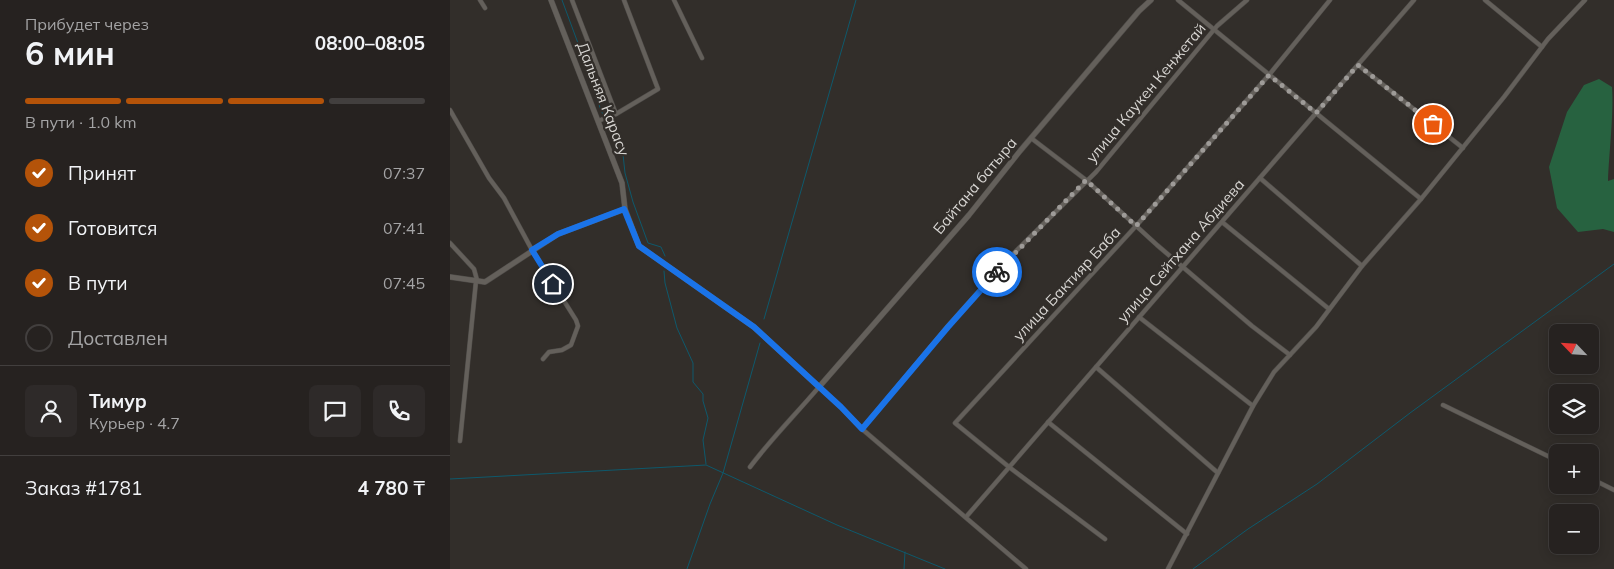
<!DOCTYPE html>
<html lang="ru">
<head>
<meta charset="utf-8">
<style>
	body { margin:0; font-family:Mulish,sans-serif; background:#2e2a29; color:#f1f3f6; height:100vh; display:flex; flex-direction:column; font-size:19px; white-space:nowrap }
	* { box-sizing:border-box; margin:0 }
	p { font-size:16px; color:#a4a4a5 }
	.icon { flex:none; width:28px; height:28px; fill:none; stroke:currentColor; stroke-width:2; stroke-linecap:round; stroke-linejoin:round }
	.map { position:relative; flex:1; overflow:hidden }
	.drawer { display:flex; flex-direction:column; background:#262220; width:450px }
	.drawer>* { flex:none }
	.needle { width:32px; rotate:295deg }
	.tools { position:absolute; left:1099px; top:324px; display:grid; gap:10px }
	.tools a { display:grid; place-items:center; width:50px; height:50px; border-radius:8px; background:#262220; box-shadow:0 2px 12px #0003,0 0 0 1px #423f3e; font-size:25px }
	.pin { position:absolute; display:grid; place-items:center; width:42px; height:42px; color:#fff; margin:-21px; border:2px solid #fff; border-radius:50%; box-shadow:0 1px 5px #0007 }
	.courier { position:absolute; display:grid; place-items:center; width:50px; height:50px; margin:-25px; border:4px solid #1a73e8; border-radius:50%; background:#fff; color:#222; box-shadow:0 1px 6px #0007 }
	.head em { font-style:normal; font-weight:700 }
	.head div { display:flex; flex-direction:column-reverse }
	.head { display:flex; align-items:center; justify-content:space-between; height:85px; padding:0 25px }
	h1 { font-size:32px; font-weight:700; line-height:38px }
	.bar { display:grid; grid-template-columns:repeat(4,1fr); gap:8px 5px; align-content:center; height:60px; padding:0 25px }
	.bar i { height:6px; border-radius:4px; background:#423f3e }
	.bar .active { background:#b45309 }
	.bar p { grid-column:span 4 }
	.line { display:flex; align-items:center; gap:12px; padding:0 25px; border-top:1px solid #423f3e }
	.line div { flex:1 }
	.round { display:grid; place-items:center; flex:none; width:52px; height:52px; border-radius:8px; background:#2e2a29 }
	ol { padding:0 25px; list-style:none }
	li { display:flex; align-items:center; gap:15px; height:55px }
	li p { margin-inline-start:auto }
	li .icon { padding:5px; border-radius:50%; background:#b45309; color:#fff; stroke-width:4 }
	li:last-child { color:#a4a4a5 }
	li i { width:28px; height:28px; border:2px solid #423f3e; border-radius:50% }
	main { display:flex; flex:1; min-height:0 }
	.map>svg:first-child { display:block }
	.green { fill:#276240 }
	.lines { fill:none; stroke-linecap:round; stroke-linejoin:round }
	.stream { stroke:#0e596c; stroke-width:1 }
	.minor-casing { stroke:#4f4c49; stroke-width:5 }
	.tertiary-casing { stroke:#4f4c49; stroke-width:6 }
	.minor { stroke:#64605b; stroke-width:4 }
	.tertiary { stroke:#64605b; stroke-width:5 }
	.done { stroke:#9e9b98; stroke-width:5; stroke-dasharray:0 9 }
	.route { stroke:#1a73e8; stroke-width:6 }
	.labels { text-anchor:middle; stroke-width:4.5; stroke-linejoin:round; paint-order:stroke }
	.street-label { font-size:15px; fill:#d8d6d3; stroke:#322e2a }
</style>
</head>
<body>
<main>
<section class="drawer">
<div class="head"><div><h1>6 мин</h1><p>Прибудет через</p></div><em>08:00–08:05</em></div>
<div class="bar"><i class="active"></i><i class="active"></i><i class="active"></i><i></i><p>В пути · 1.0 km</p></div>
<ol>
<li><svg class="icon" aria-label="check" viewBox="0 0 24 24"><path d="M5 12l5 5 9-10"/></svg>Принят<p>07:37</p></li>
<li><svg class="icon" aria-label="check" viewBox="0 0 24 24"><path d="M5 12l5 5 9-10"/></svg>Готовится<p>07:41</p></li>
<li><svg class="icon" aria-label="check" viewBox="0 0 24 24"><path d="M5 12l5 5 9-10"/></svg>В пути<p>07:45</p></li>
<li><i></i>Доставлен</li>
</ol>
<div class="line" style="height:90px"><a class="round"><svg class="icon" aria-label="person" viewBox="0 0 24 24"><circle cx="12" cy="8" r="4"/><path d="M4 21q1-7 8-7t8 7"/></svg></a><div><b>Тимур</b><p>Курьер · 4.7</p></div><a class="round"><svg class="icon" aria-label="chat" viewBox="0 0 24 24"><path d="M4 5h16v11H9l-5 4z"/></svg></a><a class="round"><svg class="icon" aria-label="phone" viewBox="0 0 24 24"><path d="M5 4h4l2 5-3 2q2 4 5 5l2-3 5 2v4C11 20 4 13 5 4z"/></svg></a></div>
<div class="line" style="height:65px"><div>Заказ #1781</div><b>4 780 ₸</b></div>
</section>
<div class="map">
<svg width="1164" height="569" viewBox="0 0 1164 569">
	<rect width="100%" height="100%" fill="#322e2a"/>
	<path class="green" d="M1149 79 1162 87C1164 113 1159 153 1158 181L1164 179V232L1153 229 1128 232 1107 208 1099 167 1117 112 1134 85Z"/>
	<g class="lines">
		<g class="stream">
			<polyline points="112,0 142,81 151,111 155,117"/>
			<polyline points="157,120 172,145 175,173 183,202 198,243 211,247 215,256"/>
			<polyline points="214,271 215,283 227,328 243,363 243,382 253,394 253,401 258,418 253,440 256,464"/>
			<polyline points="314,319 406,0"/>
			<polyline points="0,479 256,465 387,525 495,569"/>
			<polyline points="237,569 260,504 273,473 310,343"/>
			<polyline points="454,569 455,552"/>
			<polyline points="743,569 798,529 867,484 960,413 1164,264"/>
		</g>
		<defs>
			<g id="minor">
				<polyline points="30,0 35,8"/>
				<polyline points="122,0 166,114"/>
				<polyline points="224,0 252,58"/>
				<polyline points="728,0 971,199"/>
				<polyline points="1035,0 1092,47"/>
				<polyline points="908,65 1013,148"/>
				<polyline points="0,110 39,178 54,198 82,250 126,320 128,326 121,345 112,350 99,352 93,359"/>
				<polyline points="148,121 166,114 208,89 174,0"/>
				<polyline points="581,138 636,180 707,245 802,326 840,355"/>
				<polyline points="810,178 912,266"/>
				<polyline points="772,222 879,309"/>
				<polyline points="0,243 24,269 27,280"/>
				<polyline points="689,317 803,406"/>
				<polyline points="646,367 768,473"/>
				<polyline points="993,405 1108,461"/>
				<polyline points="598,422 737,534"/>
				<polyline points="412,429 497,327 558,259 646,172 767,26 797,0"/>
				<polyline points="10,441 26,281"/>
				<path d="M300 467C321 439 346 414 369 387L391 407 412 429 576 569"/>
				<polyline points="1140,478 1164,490"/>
				<polyline points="516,517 964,0"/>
				<polyline points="655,539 559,467 505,423 686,226 819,75 880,0"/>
				<polyline points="718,569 803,406 824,372 866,327 912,266 971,199 1054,97 1098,39 1135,0"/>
			</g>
			<g id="tertiary">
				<polyline points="101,0 172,183 175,209 189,246 304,327 369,387 519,215 570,151 689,11 701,0"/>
				<polyline points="0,277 35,282 108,234 175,209"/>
			</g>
		</defs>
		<use href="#minor" class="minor-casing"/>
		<use href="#tertiary" class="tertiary-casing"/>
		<use href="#minor" class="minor"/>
		<use href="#tertiary" class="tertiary"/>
	</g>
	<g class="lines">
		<polyline class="done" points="547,272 636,180 686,226 819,75 866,113 908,65 983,124"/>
		<polyline class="route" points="103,284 82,250 108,234 174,209 189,246 304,327 391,407 412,429 498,327 547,272"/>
	</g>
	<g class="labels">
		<g class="street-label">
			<text transform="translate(696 93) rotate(-50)" y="5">улица Каукен Кенжетай</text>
			<text transform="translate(153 99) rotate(69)" y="5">Дальняя Карасу</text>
			<text transform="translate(525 186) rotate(-50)" y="5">Байтана батыра</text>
			<text transform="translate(731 251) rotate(-49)" y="5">улица Сейтхана Абдиева</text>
			<text transform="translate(617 284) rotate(-47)" y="5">улица Бактияр Баба</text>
		</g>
	</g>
</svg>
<div class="tools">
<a><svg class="needle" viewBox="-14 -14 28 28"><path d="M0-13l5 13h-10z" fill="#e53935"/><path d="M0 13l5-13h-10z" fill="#a4a4a5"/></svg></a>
<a><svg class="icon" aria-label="layers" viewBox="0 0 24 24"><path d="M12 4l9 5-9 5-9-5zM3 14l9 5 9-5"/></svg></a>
<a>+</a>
<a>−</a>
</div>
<div class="pin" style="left:983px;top:124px;background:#ea580c"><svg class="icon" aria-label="bag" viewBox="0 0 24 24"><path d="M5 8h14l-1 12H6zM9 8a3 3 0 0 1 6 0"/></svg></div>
<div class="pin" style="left:103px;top:284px;background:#1f2937"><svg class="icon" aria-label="home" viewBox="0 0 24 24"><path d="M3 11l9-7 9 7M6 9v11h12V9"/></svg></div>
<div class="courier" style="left:547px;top:272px"><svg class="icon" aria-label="bike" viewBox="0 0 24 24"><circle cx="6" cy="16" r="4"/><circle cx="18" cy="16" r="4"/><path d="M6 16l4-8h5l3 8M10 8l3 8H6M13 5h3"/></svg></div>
</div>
</main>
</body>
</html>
